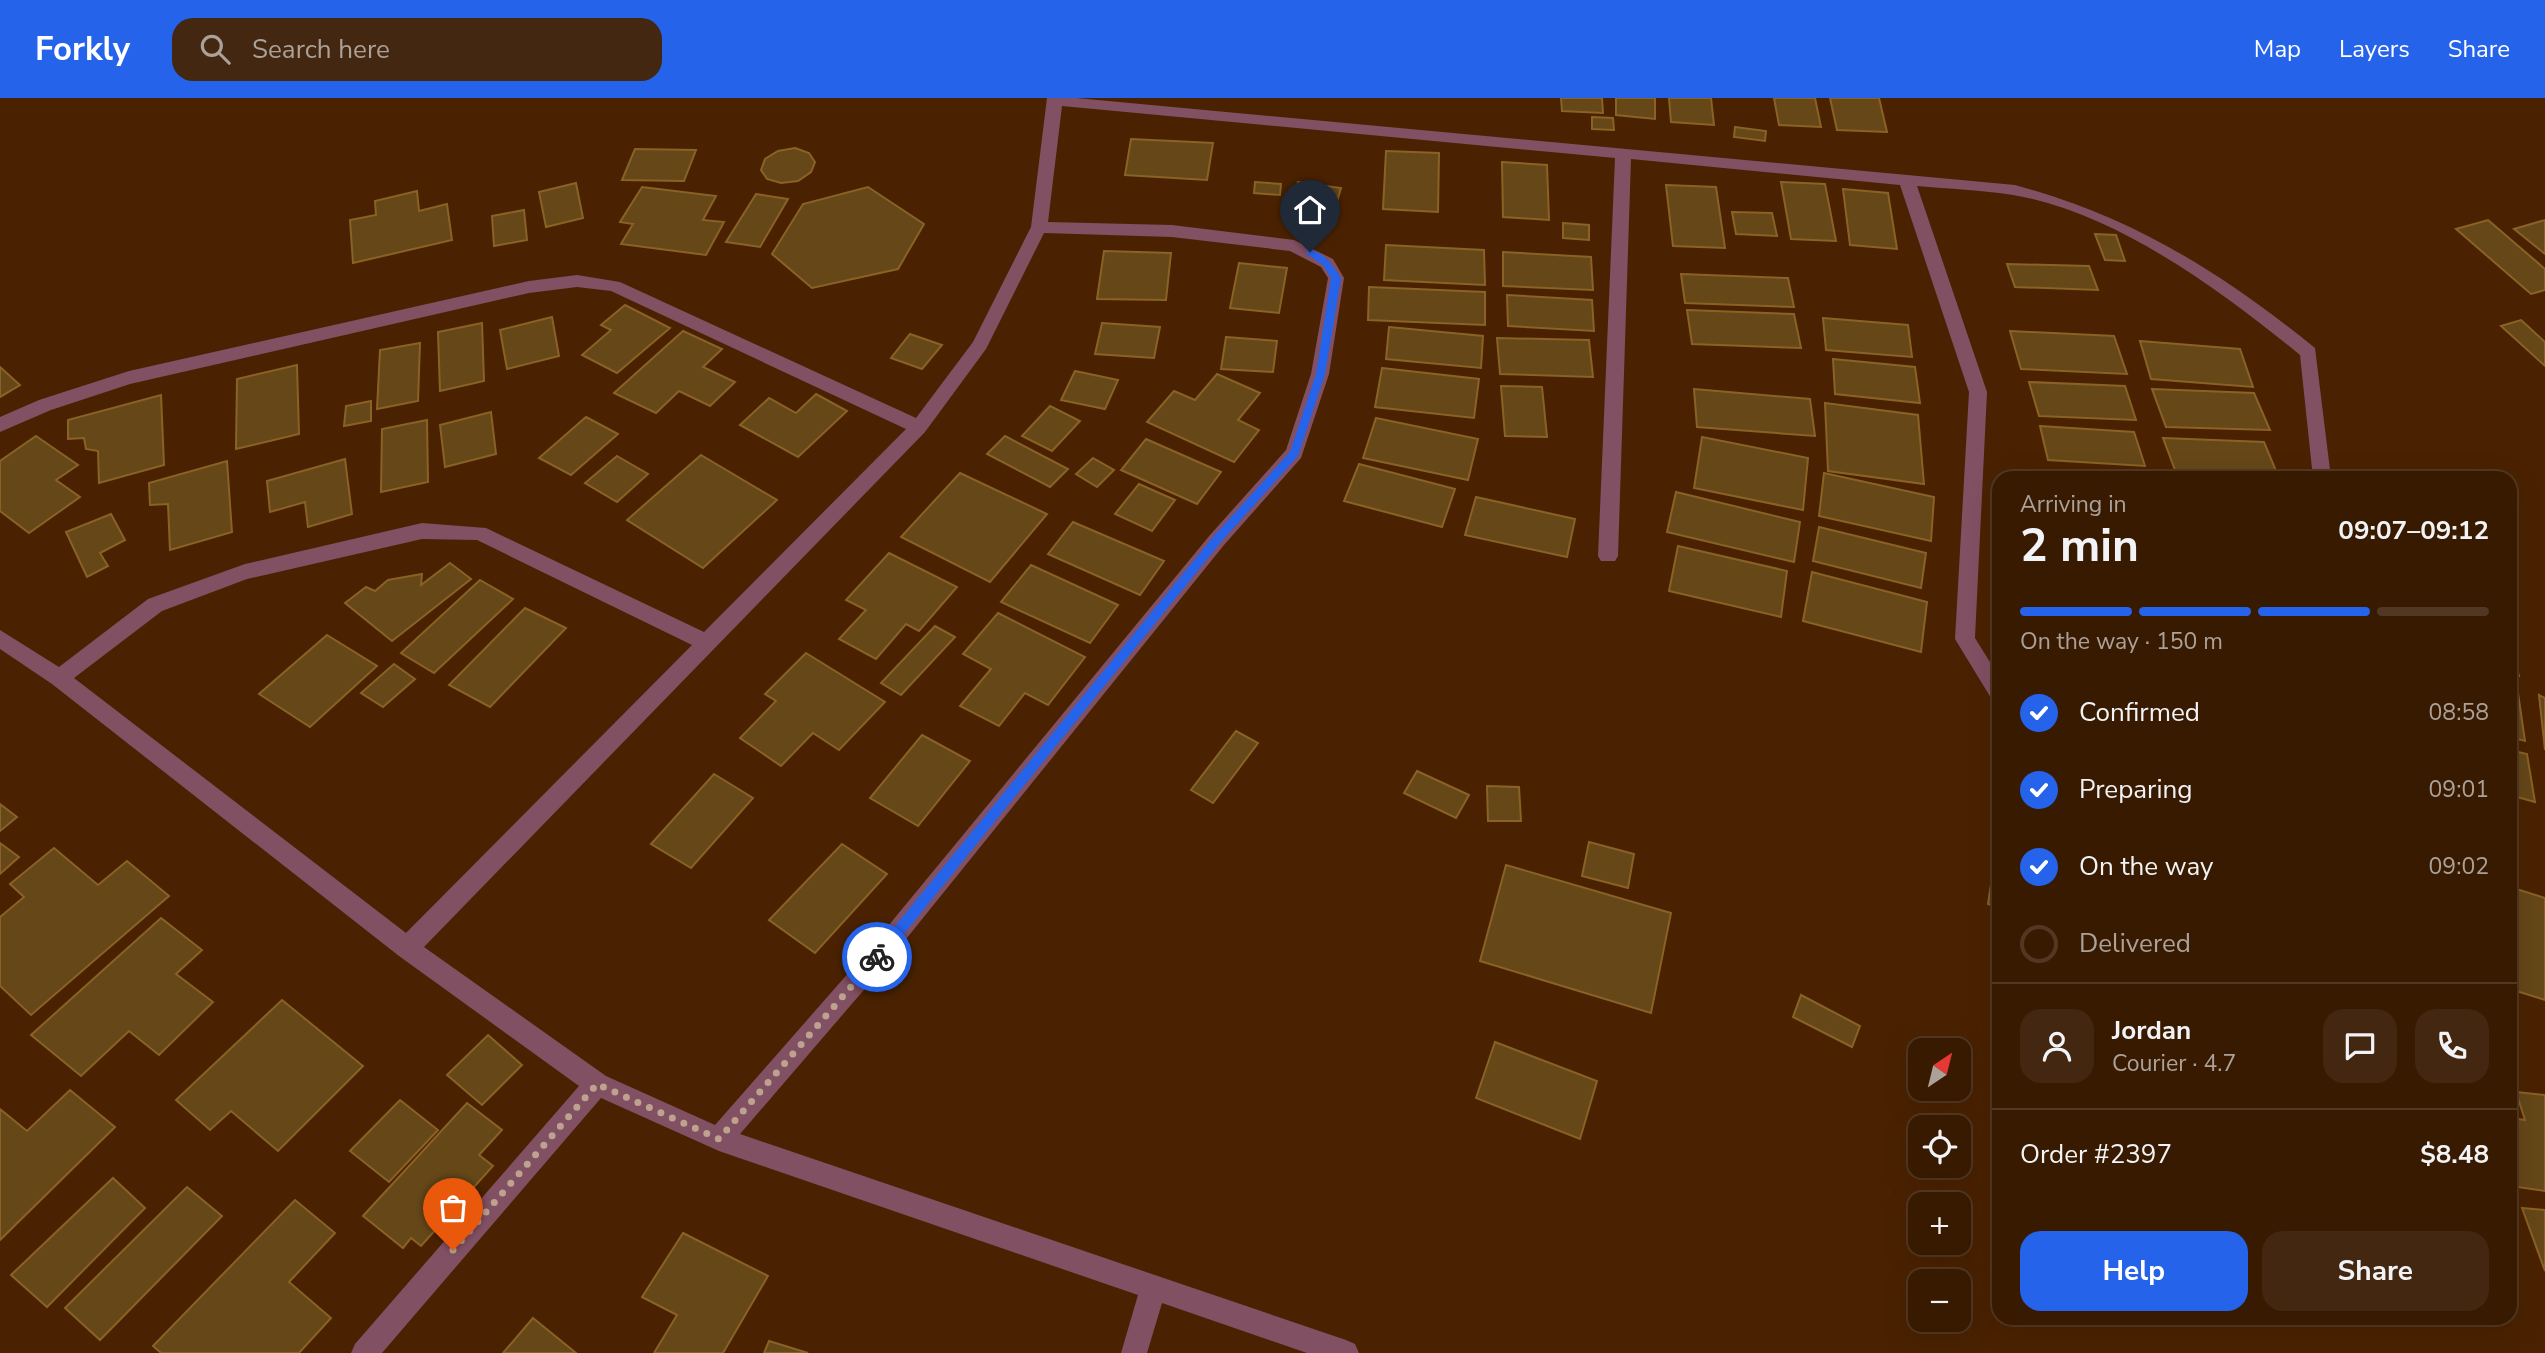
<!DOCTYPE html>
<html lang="en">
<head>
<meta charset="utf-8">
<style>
	body { margin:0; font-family:"Nunito Sans",sans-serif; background:#432710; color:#f1f3f6; height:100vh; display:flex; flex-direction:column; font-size:26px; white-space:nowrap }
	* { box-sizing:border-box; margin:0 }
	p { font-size:23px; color:#aba199 }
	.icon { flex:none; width:38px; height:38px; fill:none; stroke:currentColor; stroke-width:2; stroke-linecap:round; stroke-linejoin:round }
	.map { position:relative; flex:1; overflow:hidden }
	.details { position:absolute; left:1992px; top:373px; width:525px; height:854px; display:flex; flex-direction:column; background:#381a01; border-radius:21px; box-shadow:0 7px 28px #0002,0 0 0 2px #523823 }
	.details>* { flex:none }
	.needle { width:46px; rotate:35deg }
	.buttons { position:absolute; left:1908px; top:940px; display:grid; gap:14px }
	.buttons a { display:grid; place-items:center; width:63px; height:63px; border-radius:14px; background:#381a01; box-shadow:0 7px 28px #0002,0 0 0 2px #523823; font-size:35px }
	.pin { position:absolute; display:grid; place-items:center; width:60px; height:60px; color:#fff; margin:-72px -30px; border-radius:50% 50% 50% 0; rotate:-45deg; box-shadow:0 0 7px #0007 }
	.pin .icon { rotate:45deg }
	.courier { position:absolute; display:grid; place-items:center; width:70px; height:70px; margin:-35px; border:5px solid #2563eb; border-radius:50%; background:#fff; color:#222; box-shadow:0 2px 9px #0007 }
	.headline em { font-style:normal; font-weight:700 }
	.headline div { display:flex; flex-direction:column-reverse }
	.headline { display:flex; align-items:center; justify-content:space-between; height:119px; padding:0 28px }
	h1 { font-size:46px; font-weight:700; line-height:52px }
	.bar { display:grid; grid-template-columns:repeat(4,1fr); gap:10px 7px; align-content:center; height:84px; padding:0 28px }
	.bar i { height:9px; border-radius:5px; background:#523823 }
	.bar .on { background:#2563eb }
	.bar p { grid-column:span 4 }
	.line { display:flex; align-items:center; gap:18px; padding:0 28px; border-top:2px solid #523823 }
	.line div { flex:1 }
	.round { display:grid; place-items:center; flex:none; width:74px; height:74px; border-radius:21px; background:#432710 }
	ol { padding:0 28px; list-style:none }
	li { display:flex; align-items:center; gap:21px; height:77px }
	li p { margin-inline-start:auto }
	li .icon { padding:7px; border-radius:50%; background:#2563eb; color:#fff; stroke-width:4 }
	li:last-child { color:#aba199 }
	li i { width:38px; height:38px; border:4px solid #523823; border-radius:50% }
	.action { display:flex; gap:14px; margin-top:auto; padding:14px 28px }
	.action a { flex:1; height:80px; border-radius:21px; background:#2563eb; color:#fff; font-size:28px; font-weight:700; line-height:80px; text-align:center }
	.action a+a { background:#432710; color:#f1f3f6 }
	header { display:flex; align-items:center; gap:42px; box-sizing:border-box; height:98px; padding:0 35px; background:#2563eb; color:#fff }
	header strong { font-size:33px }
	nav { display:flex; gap:38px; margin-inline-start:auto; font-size:24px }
	.search { width:490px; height:63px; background:#432710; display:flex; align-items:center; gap:18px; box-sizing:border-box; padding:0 24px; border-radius:21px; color:#aba199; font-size:26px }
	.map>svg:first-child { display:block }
	.building { fill:#654718; stroke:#8a6225; stroke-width:2 }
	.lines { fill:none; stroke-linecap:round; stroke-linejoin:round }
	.minor { fill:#815063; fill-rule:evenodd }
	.route { fill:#2563eb }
	.done { stroke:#bda28f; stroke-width:7; stroke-dasharray:0 12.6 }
</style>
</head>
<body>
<header>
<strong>Forkly</strong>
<div class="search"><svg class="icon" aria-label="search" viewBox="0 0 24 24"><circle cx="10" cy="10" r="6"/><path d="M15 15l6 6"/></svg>Search here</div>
<nav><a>Map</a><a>Layers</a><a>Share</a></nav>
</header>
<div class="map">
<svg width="2545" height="1255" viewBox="0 0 2545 1255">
	<rect width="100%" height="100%" fill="#4a2201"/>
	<g class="building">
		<polygon points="1561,0 1602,0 1603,15 1562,13"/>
		<polygon points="1616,0 1655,0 1655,21 1616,17"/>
		<polygon points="1669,0 1711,0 1714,27 1671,24"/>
		<polygon points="1774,0 1815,0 1821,29 1779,27"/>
		<polygon points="1830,0 1879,0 1887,34 1837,32"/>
		<polygon points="1592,19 1613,20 1614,32 1592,31"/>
		<polygon points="1735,29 1766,33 1765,43 1734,39"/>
		<polygon points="1131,41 1213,45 1207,82 1125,77"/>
		<polygon points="795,50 809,55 815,64 811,74 798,83 781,85 767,81 761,72 765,61 778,53"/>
		<polygon points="635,51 696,52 684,83 622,82"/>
		<polygon points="1386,53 1439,55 1438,114 1383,111"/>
		<polygon points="1502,64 1547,67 1549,122 1503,119"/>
		<polygon points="1255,84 1281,86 1280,97 1254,95"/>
		<polygon points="1298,84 1341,90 1336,107 1292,101"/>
		<polygon points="1781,84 1825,86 1836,143 1791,141"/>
		<polygon points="576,85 583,120 546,129 539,94"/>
		<polygon points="1666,87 1716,89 1725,150 1673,148"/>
		<polygon points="642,89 716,98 703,122 724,124 706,157 621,146 633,126 620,124"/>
		<polygon points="868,89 924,126 898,171 812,190 772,156 803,106"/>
		<polygon points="1843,91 1888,95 1897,151 1850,147"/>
		<polygon points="417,93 419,113 447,106 452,142 353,165 350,122 376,117 375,103"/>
		<polygon points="756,96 788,101 760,149 726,144"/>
		<polygon points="524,112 527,142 494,148 492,118"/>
		<polygon points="1732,114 1772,115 1777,138 1736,136"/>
		<polygon points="2488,122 2545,171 2545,192 2531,196 2456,131"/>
		<polygon points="2545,122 2545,156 2514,131"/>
		<polygon points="1563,125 1589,127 1589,142 1563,140"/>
		<polygon points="2095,136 2116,137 2125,163 2105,162"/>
		<polygon points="1386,147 1484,152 1485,187 1384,182"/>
		<polygon points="1104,153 1171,155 1166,202 1097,201"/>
		<polygon points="1503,154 1591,159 1593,192 1503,188"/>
		<polygon points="1239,165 1287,170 1279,215 1230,210"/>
		<polygon points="2007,166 2089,168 2098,192 2015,189"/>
		<polygon points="1681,176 1788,180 1794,209 1685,205"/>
		<polygon points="1369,189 1485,194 1485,227 1368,222"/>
		<polygon points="1507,197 1592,202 1594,233 1508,228"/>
		<polygon points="625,207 670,230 617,275 582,257 611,232 601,227"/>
		<polygon points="1687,212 1794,216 1801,250 1692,246"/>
		<polygon points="552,219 559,258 507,271 500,232"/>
		<polygon points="1823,220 1908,227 1912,259 1826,252"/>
		<polygon points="2521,222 2545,244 2545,268 2501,228"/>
		<polygon points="482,225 484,283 440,293 438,234"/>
		<polygon points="1102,225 1160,229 1154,260 1095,256"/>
		<polygon points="1389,229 1483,238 1481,270 1386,261"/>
		<polygon points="683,233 722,251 703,269 735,284 710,308 679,293 656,315 614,295"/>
		<polygon points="2010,233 2114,238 2127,276 2021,271"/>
		<polygon points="910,236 942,247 922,271 891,260"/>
		<polygon points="1226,239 1277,243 1273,274 1221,271"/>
		<polygon points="1497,240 1589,242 1593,279 1500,276"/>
		<polygon points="2140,243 2240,251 2253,289 2151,281"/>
		<polygon points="420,245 418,303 377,311 380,252"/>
		<polygon points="1833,261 1915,269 1920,305 1835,296"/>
		<polygon points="297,267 299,336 236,351 237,281"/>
		<polygon points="0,269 20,287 0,299"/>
		<polygon points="1382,270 1479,281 1474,320 1375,309"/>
		<polygon points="1075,273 1118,282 1105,311 1061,302"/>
		<polygon points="1217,276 1260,295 1238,322 1259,332 1234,364 1147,324 1174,293 1195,302"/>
		<polygon points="2029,284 2125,288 2136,322 2039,318"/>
		<polygon points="1501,288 1542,289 1547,339 1505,338"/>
		<polygon points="1694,291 1810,301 1815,338 1697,329"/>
		<polygon points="2152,291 2254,295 2270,332 2166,329"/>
		<polygon points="816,296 847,313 798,359 740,327 769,300 796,315"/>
		<polygon points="161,297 164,367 99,385 98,353 86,351 84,340 68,341 68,322"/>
		<polygon points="371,303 371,323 344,328 346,308"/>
		<polygon points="1825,305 1918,317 1924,386 1828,373"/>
		<polygon points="1050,308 1080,323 1052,353 1022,338"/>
		<polygon points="491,314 496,356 445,369 440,327"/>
		<polygon points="586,319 618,336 571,377 539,360"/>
		<polygon points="1376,320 1478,341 1468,382 1363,360"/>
		<polygon points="427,322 428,384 381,394 382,331"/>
		<polygon points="2040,328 2134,334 2145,368 2048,362"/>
		<polygon points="36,338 78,367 56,382 80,399 29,435 0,413 0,363"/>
		<polygon points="1005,338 1068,371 1050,389 987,356"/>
		<polygon points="1702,339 1808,360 1803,412 1694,390"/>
		<polygon points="2163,340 2264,344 2279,380 2178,380"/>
		<polygon points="1146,341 1221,374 1197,406 1121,372"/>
		<polygon points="701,357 777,402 703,470 627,422"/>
		<polygon points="617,358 648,376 617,404 585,385"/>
		<polygon points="1093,360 1114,372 1097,389 1076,376"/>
		<polygon points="345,361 352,416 308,429 305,404 270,414 267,383"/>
		<polygon points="227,363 232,434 170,452 168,406 150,407 149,385"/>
		<polygon points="1359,366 1455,391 1442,429 1344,403"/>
		<polygon points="960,375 1047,416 990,484 901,439"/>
		<polygon points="1824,375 1934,399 1931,443 1819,418"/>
		<polygon points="1139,386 1175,402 1152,433 1115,416"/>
		<polygon points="1676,394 1800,424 1794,464 1667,434"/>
		<polygon points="1476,399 1575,421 1567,459 1465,437"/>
		<polygon points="111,416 125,442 100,455 108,468 87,479 66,434"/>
		<polygon points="1073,424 1164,463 1140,497 1048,456"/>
		<polygon points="1819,429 1926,455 1921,490 1813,463"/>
		<polygon points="1678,448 1787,473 1781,519 1669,493"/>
		<polygon points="889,455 957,489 919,533 906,526 876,561 839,541 866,512 846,502"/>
		<polygon points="450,465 471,481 392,543 345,505 366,489 375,493 388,482 422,476 421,487"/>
		<polygon points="1031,467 1118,507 1090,545 1001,504"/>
		<polygon points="1812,474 1927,504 1921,554 1803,523"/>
		<polygon points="480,482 513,501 434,575 401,555"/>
		<polygon points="525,510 566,530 490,609 449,587"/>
		<polygon points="998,515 1085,559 1048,607 1025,595 999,628 960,608 991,571 963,556"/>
		<polygon points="935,528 955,539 901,597 881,585"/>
		<polygon points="327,537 377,568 310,629 259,596"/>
		<polygon points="2510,547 2519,578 2510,576"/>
		<polygon points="806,555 885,604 839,652 813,635 781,668 740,640 776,603 765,596"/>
		<polygon points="394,566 415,581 383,609 361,595"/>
		<polygon points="2510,593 2518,595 2525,643 2510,639"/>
		<polygon points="2539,597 2545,600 2545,652"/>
		<polygon points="1236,633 1258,645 1213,705 1191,692"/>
		<polygon points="922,637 970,663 918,728 870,700"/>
		<polygon points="2510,652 2527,656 2535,704 2510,697"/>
		<polygon points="1417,673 1469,697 1456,720 1404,695"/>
		<polygon points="714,676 753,700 691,770 651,746"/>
		<polygon points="1487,688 1519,689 1521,723 1488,723"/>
		<polygon points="0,706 17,719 0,733"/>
		<polygon points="1589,744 1634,756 1628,790 1582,778"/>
		<polygon points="0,745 19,759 0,776"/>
		<polygon points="842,746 887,776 815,855 769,822"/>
		<polygon points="54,750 98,787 127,763 169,798 31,917 0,888 0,819 24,799 10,786"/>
		<polygon points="1506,767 1671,815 1651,915 1480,863"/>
		<polygon points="1992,780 1998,782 1998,809 1988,806"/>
		<polygon points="2510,789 2545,800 2545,902 2510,891"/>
		<polygon points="161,820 202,852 176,876 213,904 159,957 129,933 81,978 31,937"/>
		<polygon points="1801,897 1860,928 1852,949 1793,919"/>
		<polygon points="282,902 363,968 278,1053 231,1013 210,1032 176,1002"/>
		<polygon points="488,937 522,967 482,1007 447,977"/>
		<polygon points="1495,944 1597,983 1580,1041 1476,1000"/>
		<polygon points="70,992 115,1029 0,1142 0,1011 27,1033"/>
		<polygon points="2516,994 2545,997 2545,1093 2510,1088 2510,1020 2525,1022"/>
		<polygon points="400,1002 438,1032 389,1084 350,1053"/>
		<polygon points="467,1005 502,1032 479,1057 493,1068 421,1148 411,1140 403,1150 363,1118"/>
		<polygon points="113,1080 145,1110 47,1209 11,1177"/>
		<polygon points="187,1089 222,1118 100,1242 65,1210"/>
		<polygon points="295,1102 335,1135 289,1184 331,1220 299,1255 161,1255 153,1248"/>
		<polygon points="2522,1110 2545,1112 2545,1173"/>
		<polygon points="683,1135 768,1178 723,1255 654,1255 677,1217 642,1199"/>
		<polygon points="533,1220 576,1255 503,1255"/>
		<polygon points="769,1243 808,1255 764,1255"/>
	</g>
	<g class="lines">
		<path class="minor" d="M1047 0H1076L2015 87C2133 119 2221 174 2315 250L2331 380H2313L2300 257C2222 193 2115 114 2013 97 1982 92 1949 91 1917 88L1987 294 1975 540 1998 577V603L1991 600 1955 541 1969 294 1900 87 1631 61 1618 458 1615 463H1601L1598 458 1615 60 1062 8 1048 124 1172 127 1294 142 1333 161 1344 180 1329 276 1301 360 1224 447 881 872 740 1036 1346 1242 1355 1246 1359 1255H1307L1162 1205 1147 1255H1121L1138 1197 719 1053 601 1000 382 1255H351L355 1246 579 988 399 858 52 586 0 551V532L59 569 148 501 245 466 422 425 486 430 704 534 906 331 611 193 577 189 529 195 130 286 51 312 0 334V319L39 302 129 273 529 183 577 177 620 184 916 320 973 244 1031 129ZM1044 135 1172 139 1290 153 1321 169 1328 180 1311 276 1286 352 1210 437 865 856 715 1027 606 978 424 849 925 334 986 251ZM422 441 477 442 692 547 406 835 74 580 162 513 247 481Z"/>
	</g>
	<path class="route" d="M1307 152C1323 152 1333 168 1341 180L1325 276 1298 358 1221 444 882 863H873V855L1213 439 1290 354 1316 276 1331 180 1323 167 1307 156Z"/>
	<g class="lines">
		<polyline class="done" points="453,1152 597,986 719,1041 877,859"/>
	</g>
</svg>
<div class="buttons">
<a><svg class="needle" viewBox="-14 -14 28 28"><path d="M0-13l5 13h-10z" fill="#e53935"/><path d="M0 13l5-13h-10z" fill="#aba199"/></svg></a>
<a><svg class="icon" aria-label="locate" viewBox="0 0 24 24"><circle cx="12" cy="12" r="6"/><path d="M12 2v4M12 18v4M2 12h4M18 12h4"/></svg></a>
<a>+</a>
<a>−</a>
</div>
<div class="pin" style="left:453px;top:1152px;background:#ea580c"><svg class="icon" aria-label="bag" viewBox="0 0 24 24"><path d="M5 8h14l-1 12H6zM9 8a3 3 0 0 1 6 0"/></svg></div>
<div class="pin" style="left:1310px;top:154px;background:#1f2937"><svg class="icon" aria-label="home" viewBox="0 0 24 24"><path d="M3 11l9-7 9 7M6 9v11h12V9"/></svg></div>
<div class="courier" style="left:877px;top:859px"><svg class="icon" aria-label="bike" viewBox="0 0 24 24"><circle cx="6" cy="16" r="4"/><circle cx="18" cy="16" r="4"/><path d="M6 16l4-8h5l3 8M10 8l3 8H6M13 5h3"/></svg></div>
<section class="details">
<div class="headline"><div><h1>2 min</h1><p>Arriving in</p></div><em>09:07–09:12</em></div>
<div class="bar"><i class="on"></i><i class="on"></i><i class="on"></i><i></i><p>On the way · 150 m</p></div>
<ol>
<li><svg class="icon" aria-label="check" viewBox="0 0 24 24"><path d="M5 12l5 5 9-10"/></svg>Confirmed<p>08:58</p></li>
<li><svg class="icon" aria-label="check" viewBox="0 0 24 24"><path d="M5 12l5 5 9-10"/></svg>Preparing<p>09:01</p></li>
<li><svg class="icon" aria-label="check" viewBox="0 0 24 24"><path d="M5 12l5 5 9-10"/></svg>On the way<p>09:02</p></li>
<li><i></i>Delivered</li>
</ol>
<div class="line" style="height:126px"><a class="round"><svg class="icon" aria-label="person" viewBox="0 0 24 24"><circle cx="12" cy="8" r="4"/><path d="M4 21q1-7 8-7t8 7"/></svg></a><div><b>Jordan</b><p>Courier · 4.7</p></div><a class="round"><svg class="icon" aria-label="chat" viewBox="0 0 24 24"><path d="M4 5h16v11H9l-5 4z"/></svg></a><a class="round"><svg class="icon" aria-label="phone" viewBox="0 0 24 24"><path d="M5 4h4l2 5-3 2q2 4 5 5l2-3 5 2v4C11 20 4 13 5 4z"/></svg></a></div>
<div class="line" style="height:91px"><div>Order #2397</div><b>$8.48</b></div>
<div class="action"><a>Help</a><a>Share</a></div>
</section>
</div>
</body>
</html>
